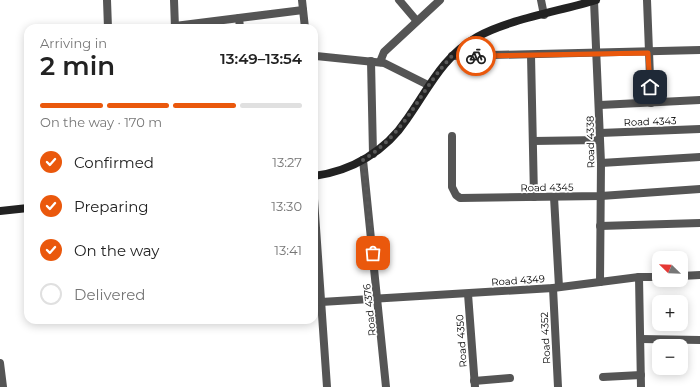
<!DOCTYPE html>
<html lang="en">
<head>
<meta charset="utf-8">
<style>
	body { margin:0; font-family:Montserrat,sans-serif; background:#f2f2f2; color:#222; height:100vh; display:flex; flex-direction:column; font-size:15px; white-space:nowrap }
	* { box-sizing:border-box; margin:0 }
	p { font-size:13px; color:#767676 }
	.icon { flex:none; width:22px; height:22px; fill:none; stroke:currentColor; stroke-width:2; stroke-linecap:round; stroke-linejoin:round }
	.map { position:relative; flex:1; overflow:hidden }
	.sheet { position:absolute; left:24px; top:24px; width:294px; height:300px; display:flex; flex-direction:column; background:#fff; border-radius:12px; box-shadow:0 2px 10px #0003 }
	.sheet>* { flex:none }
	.needle { width:26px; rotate:293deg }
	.tools { position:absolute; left:652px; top:251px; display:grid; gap:8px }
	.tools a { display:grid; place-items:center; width:36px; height:36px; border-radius:8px; background:#fff; box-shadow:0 2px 10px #0003; font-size:20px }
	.pin { position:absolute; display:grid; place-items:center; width:34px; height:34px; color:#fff; margin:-17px; border-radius:8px; box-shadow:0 2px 6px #0006 }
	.courier { position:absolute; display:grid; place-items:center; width:40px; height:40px; margin:-20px; border:3px solid #ea580c; border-radius:50%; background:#fff; color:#222; box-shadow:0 1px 5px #0007 }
	.overview em { font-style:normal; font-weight:600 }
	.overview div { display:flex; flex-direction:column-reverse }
	.overview { display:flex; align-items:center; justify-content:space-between; height:68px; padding:0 16px }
	h1 { font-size:26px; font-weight:600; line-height:30px }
	.bar { display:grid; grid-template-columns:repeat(4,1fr); gap:6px 4px; align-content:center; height:48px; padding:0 16px }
	.bar i { height:5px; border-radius:3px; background:#e0e0e0 }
	.bar .selected { background:#ea580c }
	.bar p { grid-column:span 4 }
	ol { padding:0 16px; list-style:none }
	li { display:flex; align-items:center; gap:12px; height:44px }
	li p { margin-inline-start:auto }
	li .icon { padding:4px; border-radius:50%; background:#ea580c; color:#fff; stroke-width:4 }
	li:last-child { color:#767676 }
	li i { width:22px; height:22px; border:2px solid #e0e0e0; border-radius:50% }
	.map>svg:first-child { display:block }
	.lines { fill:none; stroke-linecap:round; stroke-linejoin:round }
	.street { stroke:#555; stroke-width:8 }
	.secondary { stroke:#222; stroke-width:8 }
	.done { stroke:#595959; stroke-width:4; stroke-dasharray:0 7.2 }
	.route { stroke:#ea580c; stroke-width:5 }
	.labels { text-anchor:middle; stroke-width:3.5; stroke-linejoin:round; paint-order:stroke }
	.street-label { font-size:10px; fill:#000; stroke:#fff }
</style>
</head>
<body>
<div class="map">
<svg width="700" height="387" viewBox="0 0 700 387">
	<rect width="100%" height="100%" fill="#fff"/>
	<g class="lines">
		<g class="street">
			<polyline points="107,0 108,28"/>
			<polyline points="174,0 175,28"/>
			<polyline points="302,0 305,28"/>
			<polyline points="399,0 416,20"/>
			<polyline points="541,0 544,15"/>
			<polyline points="647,0 651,103"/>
			<polyline points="594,1 601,163 600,282"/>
			<polyline points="239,18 240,28"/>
			<polyline points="175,26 303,10"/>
			<polyline points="314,54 316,56 384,63 428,85"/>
			<polyline points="531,55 534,197"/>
			<polyline points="452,56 700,50"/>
			<polyline points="371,61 373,154"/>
			<polyline points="380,62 384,52 440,0"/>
			<polyline points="600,105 700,100"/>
			<polyline points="600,133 700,129"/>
			<polyline points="452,136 452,187 456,195 460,198 601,196 700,189"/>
			<polyline points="533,141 600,140"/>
			<polyline points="363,160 386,387"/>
			<polyline points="601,163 700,157"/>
			<polyline points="554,197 559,287"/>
			<polyline points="314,199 327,387"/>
			<polyline points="600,226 700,223"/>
			<polyline points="681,276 700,275"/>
			<polyline points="639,277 641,387"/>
			<polyline points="553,288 558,387"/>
			<polyline points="468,294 475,387"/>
			<polyline points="321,302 553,288 639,277 659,277"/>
			<polyline points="641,339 700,340"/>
			<polyline points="0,363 3,387"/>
			<polyline points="603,377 641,375"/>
			<polyline points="474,381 510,378"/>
		</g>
		<g class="secondary">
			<path d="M314 176C352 171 386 151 407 119 429 88 442 57 477 37 509 19 561 11 596 0"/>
			<polyline points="0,211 28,208"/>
		</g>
	</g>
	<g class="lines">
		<path class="done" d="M373 253 363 160C409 131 417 93 452 56H476"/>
		<polyline class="route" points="476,56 648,53 650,87"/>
	</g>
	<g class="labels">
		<g class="street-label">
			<text transform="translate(650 121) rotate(-2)" y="4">Road 4343</text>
			<text transform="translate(590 142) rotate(-91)" y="4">Road 4338</text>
			<text transform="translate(547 187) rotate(-1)" y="4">Road 4345</text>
			<text transform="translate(518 280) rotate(-4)" y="4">Road 4349</text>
			<text transform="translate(369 310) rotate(-96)" y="4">Road 4376</text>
			<text transform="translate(545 338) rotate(-93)" y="4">Road 4352</text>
			<text transform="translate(461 341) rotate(-94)" y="4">Road 4350</text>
		</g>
	</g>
</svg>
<div class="tools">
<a><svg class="needle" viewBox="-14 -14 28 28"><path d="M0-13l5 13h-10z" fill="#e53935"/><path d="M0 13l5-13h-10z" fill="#767676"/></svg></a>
<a>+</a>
<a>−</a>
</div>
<div class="pin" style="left:373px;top:253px;background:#ea580c"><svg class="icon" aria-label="bag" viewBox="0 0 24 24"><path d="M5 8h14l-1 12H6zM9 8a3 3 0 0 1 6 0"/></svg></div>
<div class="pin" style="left:650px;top:87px;background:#1f2937"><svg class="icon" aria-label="home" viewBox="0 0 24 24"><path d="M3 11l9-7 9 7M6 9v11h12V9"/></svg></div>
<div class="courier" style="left:476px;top:56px"><svg class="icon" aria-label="bike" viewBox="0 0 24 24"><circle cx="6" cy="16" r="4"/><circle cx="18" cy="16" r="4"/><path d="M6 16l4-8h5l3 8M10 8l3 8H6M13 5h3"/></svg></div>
<section class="sheet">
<div class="overview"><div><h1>2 min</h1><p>Arriving in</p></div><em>13:49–13:54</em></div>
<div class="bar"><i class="selected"></i><i class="selected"></i><i class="selected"></i><i></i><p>On the way · 170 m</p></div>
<ol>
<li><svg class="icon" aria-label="check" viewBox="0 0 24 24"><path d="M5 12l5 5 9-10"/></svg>Confirmed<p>13:27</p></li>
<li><svg class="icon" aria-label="check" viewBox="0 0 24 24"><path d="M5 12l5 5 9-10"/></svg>Preparing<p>13:30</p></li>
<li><svg class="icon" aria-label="check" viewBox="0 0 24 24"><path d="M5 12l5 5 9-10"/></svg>On the way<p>13:41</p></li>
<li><i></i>Delivered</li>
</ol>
</section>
</div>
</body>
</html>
